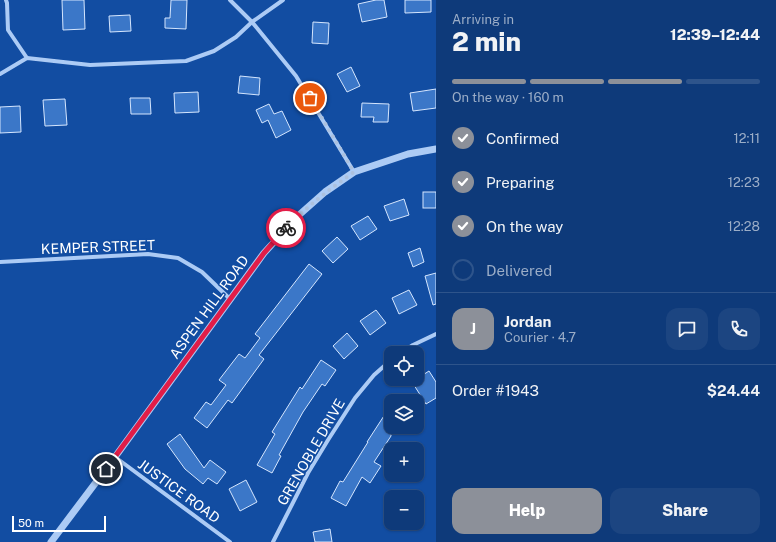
<!DOCTYPE html>
<html lang="en">
<head>
<meta charset="utf-8">
<style>
	body { margin:0; font-family:"Public Sans",sans-serif; background:#1c4581; color:#f1f3f6; height:100vh; display:flex; flex-direction:column; font-size:15px; white-space:nowrap }
	* { box-sizing:border-box; margin:0 }
	p { font-size:13px; color:#9badc7 }
	.icon { flex:none; width:22px; height:22px; fill:none; stroke:currentColor; stroke-width:2; stroke-linecap:round; stroke-linejoin:round }
	.map { position:relative; flex:1; overflow:hidden }
	.sheet { display:flex; flex-direction:column; background:#0e3a7a; width:340px }
	.sheet>* { flex:none }
	.buttons { position:absolute; left:384px; top:346px; display:grid; gap:8px }
	.buttons a { display:grid; place-items:center; width:40px; height:40px; border-radius:8px; background:#0e3a7a; box-shadow:0 1px 3px #0004,0 0 0 1px #2e548b; font-size:20px }
	.scale { position:absolute; left:12px; bottom:10px; width:94px; box-sizing:border-box; padding-left:4px; border:2px solid #fff; border-top:0; font-size:11px; line-height:14px; white-space:nowrap; color:#fff; -webkit-text-stroke:3px #124da2; paint-order:stroke }
	.pin { position:absolute; display:grid; place-items:center; width:34px; height:34px; color:#fff; margin:-17px; border:2px solid #fff; border-radius:50%; box-shadow:0 1px 4px #0007 }
	.courier { position:absolute; display:grid; place-items:center; width:40px; height:40px; margin:-20px; border:3px solid #e11d48; border-radius:50%; background:#fff; color:#222; box-shadow:0 1px 5px #0007 }
	.summary em { font-style:normal; font-weight:800 }
	.summary div { display:flex; flex-direction:column-reverse }
	.summary { display:flex; align-items:center; justify-content:space-between; height:68px; padding:0 16px }
	h1 { font-size:26px; font-weight:800; line-height:30px }
	.bar { display:grid; grid-template-columns:repeat(4,1fr); gap:6px 4px; align-content:center; height:48px; padding:0 16px }
	.bar i { height:5px; border-radius:3px; background:#2e548b }
	.bar .on { background:#8c9099 }
	.bar p { grid-column:span 4 }
	.line { display:flex; align-items:center; gap:10px; padding:0 16px; border-top:1px solid #2e548b }
	.line div { flex:1 }
	.round { display:grid; place-items:center; flex:none; width:42px; height:42px; border-radius:12px; background:#1c4581 }
	ol { padding:0 16px; list-style:none }
	li { display:flex; align-items:center; gap:12px; height:44px }
	li p { margin-inline-start:auto }
	li .icon { padding:4px; border-radius:50%; background:#8c9099; color:#fff; stroke-width:4 }
	li:last-child { color:#9badc7 }
	li i { width:22px; height:22px; border:2px solid #2e548b; border-radius:50% }
	.action { display:flex; gap:8px; margin-top:auto; padding:8px 16px }
	.action a { flex:1; height:46px; border-radius:12px; background:#8c9099; color:#fff; font-size:16px; font-weight:800; line-height:46px; text-align:center }
	.action a+a { background:#1c4581; color:#f1f3f6 }
	main { display:flex; flex:1; min-height:0 }
	.map>svg:first-child { display:block }
	.building { fill:#3b77c8; stroke:#d5e6fe }
	.lines { fill:none; stroke-linecap:round; stroke-linejoin:round }
	.minor { stroke:#accbf5; stroke-width:4 }
	.tertiary { stroke:#accbf5; stroke-width:7 }
	.done { stroke:#acc1de; stroke-width:4; stroke-dasharray:0 7.2 }
	.route { stroke:#e11d48; stroke-width:5 }
	.labels { text-anchor:middle; stroke-width:3; stroke-linejoin:round; paint-order:stroke }
	.street-label { font-size:14px; fill:#fff; stroke:#124da2 }
</style>
</head>
<body>
<main>
<div class="map">
<svg width="436" height="542" viewBox="0 0 436 542">
	<rect width="100%" height="100%" fill="#124da2"/>
	<g class="building">
		<polygon points="62,0 84,0 85,29 63,30"/>
		<polygon points="171,0 187,0 186,29 165,28 165,18 170,18"/>
		<polygon points="376,0 384,0 387,17 362,22 358,4"/>
		<polygon points="405,0 431,0 431,12 405,13"/>
		<polygon points="130,15 131,31 110,32 109,16"/>
		<polygon points="313,22 329,23 328,44 312,43"/>
		<polygon points="351,67 360,86 347,92 337,74"/>
		<polygon points="240,76 260,78 259,95 238,93"/>
		<polygon points="436,89 436,108 413,111 410,93"/>
		<polygon points="198,92 199,112 175,113 174,93"/>
		<polygon points="130,98 150,98 151,114 131,114"/>
		<polygon points="65,99 67,125 45,126 43,100"/>
		<polygon points="362,103 389,104 388,122 373,122 374,117 361,117"/>
		<polygon points="269,104 274,114 282,111 291,130 276,138 268,120 262,123 256,110"/>
		<polygon points="20,106 21,132 0,133 0,107"/>
		<rect x="423" y="192" width="13" height="16"/>
		<polygon points="404,199 409,215 390,221 384,206"/>
		<polygon points="368,216 377,229 360,240 351,226"/>
		<polygon points="337,237 348,249 333,263 322,251"/>
		<polygon points="420,248 424,262 413,267 408,253"/>
		<polygon points="309,264 322,274 259,355 264,359 232,403 228,400 207,428 194,418 206,402 211,405 226,385 219,380 239,354 245,358 260,338 255,334"/>
		<polygon points="436,273 436,304 433,305 425,276"/>
		<polygon points="409,290 417,305 399,314 392,298"/>
		<polygon points="376,310 386,323 370,335 360,321"/>
		<polygon points="347,333 358,346 344,359 333,346"/>
		<polygon points="321,360 336,370 325,386 322,384 303,412 279,455 281,456 272,473 257,465 275,434 272,432 280,419 300,387 302,389"/>
		<polygon points="429,371 436,382 436,398 426,404 412,382"/>
		<polygon points="391,405 391,436 374,462 381,466 370,483 362,477 346,506 331,498 340,481 343,482 368,442 367,442"/>
		<polygon points="180,434 204,468 210,460 226,472 217,484 208,478 203,484 185,469 167,444"/>
		<polygon points="246,480 257,502 240,511 229,489"/>
		<polygon points="330,529 332,542 315,542 313,532"/>
	</g>
	<g class="lines">
		<g class="minor">
			<polyline points="6,0 7,3 8,30 27,58"/>
			<polyline points="230,0 252,22 296,76 354,172"/>
			<polyline points="0,74 27,58 90,65 186,61 214,51 236,37 252,22 283,0"/>
			<polyline points="0,262 148,254 178,258 202,272 230,299"/>
			<polyline points="401,353 413,345 436,334"/>
			<polyline points="115,457 230,542"/>
			<polyline points="273,542 308,473 328,440 355,398 374,375 391,360"/>
		</g>
		<polyline class="tertiary" points="51,542 115,457 264,253 299,215 325,192 354,172 408,154 436,149"/>
	</g>
	<g class="lines">
		<path class="done" d="M286 228C307 206 330 189 354 172L310 98"/>
		<polyline class="route" points="106,469 264,253 286,228"/>
	</g>
	<g class="labels">
		<g class="street-label">
			<text transform="translate(98 247) rotate(-2)" y="5">KEMPER STREET</text>
			<text transform="translate(209 307) rotate(-54)" y="5">ASPEN HILL ROAD</text>
			<text transform="translate(311 452) rotate(-60)" y="5">GRENOBLE DRIVE</text>
			<text transform="translate(179 491) rotate(36)" y="5">JUSTICE ROAD</text>
		</g>
	</g>
</svg>
<div class="buttons">
<a><svg class="icon" aria-label="locate" viewBox="0 0 24 24"><circle cx="12" cy="12" r="6"/><path d="M12 2v4M12 18v4M2 12h4M18 12h4"/></svg></a>
<a><svg class="icon" aria-label="layers" viewBox="0 0 24 24"><path d="M12 4l9 5-9 5-9-5zM3 14l9 5 9-5"/></svg></a>
<a>+</a>
<a>−</a>
</div>
<div class="scale">50 m</div>
<div class="pin" style="left:310px;top:98px;background:#ea580c"><svg class="icon" aria-label="bag" viewBox="0 0 24 24"><path d="M5 8h14l-1 12H6zM9 8a3 3 0 0 1 6 0"/></svg></div>
<div class="pin" style="left:106px;top:469px;background:#1f2937"><svg class="icon" aria-label="home" viewBox="0 0 24 24"><path d="M3 11l9-7 9 7M6 9v11h12V9"/></svg></div>
<div class="courier" style="left:286px;top:228px"><svg class="icon" aria-label="bike" viewBox="0 0 24 24"><circle cx="6" cy="16" r="4"/><circle cx="18" cy="16" r="4"/><path d="M6 16l4-8h5l3 8M10 8l3 8H6M13 5h3"/></svg></div>
</div>
<section class="sheet">
<div class="summary"><div><h1>2 min</h1><p>Arriving in</p></div><em>12:39–12:44</em></div>
<div class="bar"><i class="on"></i><i class="on"></i><i class="on"></i><i></i><p>On the way · 160 m</p></div>
<ol>
<li><svg class="icon" aria-label="check" viewBox="0 0 24 24"><path d="M5 12l5 5 9-10"/></svg>Confirmed<p>12:11</p></li>
<li><svg class="icon" aria-label="check" viewBox="0 0 24 24"><path d="M5 12l5 5 9-10"/></svg>Preparing<p>12:23</p></li>
<li><svg class="icon" aria-label="check" viewBox="0 0 24 24"><path d="M5 12l5 5 9-10"/></svg>On the way<p>12:28</p></li>
<li><i></i>Delivered</li>
</ol>
<div class="line" style="height:72px"><b class="round" style="background:#8c9099;color:#fff">J</b><div><b>Jordan</b><p>Courier · 4.7</p></div><a class="round"><svg class="icon" aria-label="chat" viewBox="0 0 24 24"><path d="M4 5h16v11H9l-5 4z"/></svg></a><a class="round"><svg class="icon" aria-label="phone" viewBox="0 0 24 24"><path d="M5 4h4l2 5-3 2q2 4 5 5l2-3 5 2v4C11 20 4 13 5 4z"/></svg></a></div>
<div class="line" style="height:52px"><div>Order #1943</div><b>$24.44</b></div>
<div class="action"><a>Help</a><a>Share</a></div>
</section>
</main>
</body>
</html>
